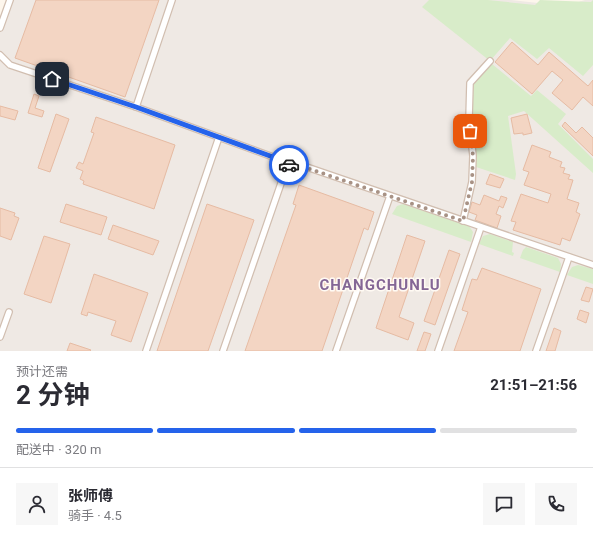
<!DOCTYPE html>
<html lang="zh">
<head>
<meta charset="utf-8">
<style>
	body { margin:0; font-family:Roboto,"Noto Sans SC",sans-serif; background:#f7f7f7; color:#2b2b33; height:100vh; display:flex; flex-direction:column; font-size:15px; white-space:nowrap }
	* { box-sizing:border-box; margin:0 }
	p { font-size:13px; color:#7c7c81 }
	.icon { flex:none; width:22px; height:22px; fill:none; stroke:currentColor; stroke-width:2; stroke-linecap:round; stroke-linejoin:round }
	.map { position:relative; height:351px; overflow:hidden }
	.details { display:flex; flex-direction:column; background:#fff; flex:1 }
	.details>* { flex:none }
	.pin { position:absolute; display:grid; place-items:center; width:34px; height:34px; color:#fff; margin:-17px; border-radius:8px; box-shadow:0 2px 6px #0006 }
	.courier { position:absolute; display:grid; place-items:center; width:40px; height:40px; margin:-20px; border:3px solid #2563eb; border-radius:50%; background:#fff; color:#222; box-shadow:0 1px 5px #0007 }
	.head em { font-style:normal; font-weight:700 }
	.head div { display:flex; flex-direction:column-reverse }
	.head { display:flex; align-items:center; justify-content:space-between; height:68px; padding:0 16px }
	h1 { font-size:26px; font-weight:700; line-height:30px }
	.bar { display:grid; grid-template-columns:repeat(4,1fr); gap:6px 4px; align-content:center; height:48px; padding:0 16px }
	.bar i { height:5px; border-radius:3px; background:#e1e1e2 }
	.bar .selected { background:#2563eb }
	.bar p { grid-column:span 4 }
	.line { display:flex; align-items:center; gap:10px; padding:0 16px; border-top:1px solid #e1e1e2 }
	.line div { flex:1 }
	.round { display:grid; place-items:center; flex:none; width:42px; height:42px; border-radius:0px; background:#f7f7f7 }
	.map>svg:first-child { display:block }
	.industrial { fill:#efe9e4 }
	.green { fill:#d8ecc9 }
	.building { fill:#f3d5c3; stroke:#e6bba3 }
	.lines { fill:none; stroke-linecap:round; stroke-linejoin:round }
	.minor-casing { stroke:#d1beb0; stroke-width:8 }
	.minor { stroke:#fff; stroke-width:5.5 }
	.done { stroke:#a89285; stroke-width:4; stroke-dasharray:0 7.2 }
	.route { stroke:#2563eb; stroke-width:5 }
	.labels { text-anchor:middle; stroke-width:3; stroke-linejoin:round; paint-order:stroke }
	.district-label { font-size:15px; font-weight:bold; letter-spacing:1px; fill:#846695; stroke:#fffaf3 }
</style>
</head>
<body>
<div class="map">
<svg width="593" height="351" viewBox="0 0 593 351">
	<rect width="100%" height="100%" fill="#fdf6ec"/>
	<polygon class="industrial" points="6,0 511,0 565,6 585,0 593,0 593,351 0,351 0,18"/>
	<g class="green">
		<polygon points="429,0 488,0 535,5 540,0 591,2 593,0 593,65 583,76 549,48 537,59 510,38 490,61 422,7"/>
		<polygon points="492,64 531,96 537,90 566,114 558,124 593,159 593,173 524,111 508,116 516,174 515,180 476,167 471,117 473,85"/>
		<polygon points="403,204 469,226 473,232 471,242 392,214 397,206"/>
		<polygon points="490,234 513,242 512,252 514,253 513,256 479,244 483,236"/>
		<polygon points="526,247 558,258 561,264 560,272 520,258 523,250"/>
		<polygon points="578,265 593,269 593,284 567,275 572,267"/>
	</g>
	<g class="building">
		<polygon points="36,0 159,0 125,97 15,58"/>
		<polygon points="512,42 538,65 549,52 588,86 593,80 593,106 583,97 572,110 552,93 563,80 552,71 532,94 495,62"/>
		<polygon points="34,94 39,96 35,108 44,111 42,117 28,113"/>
		<polygon points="0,106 18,111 15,120 0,116"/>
		<polygon points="56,114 69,119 50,172 38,168"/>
		<polygon points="527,114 532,133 523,135 523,133 514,134 511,118"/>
		<polygon points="96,117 175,145 154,209 83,184 84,181 80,179 83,171 76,168 79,162 83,164 94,133 91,132"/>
		<polygon points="565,122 576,133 582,127 593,138 593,156 562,126"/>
		<polygon points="532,145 551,152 549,157 562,162 560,167 565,168 563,173 570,175 568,179 573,180 567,199 579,203 576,212 580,214 570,241 562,238 560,245 513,230 516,222 511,221 521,194 548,203 551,194 524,185 529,172 523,170"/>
		<polygon points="490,174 504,179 500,188 486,184"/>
		<polygon points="299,185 374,212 368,230 364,228 322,351 245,351 296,205 293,204"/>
		<polygon points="484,195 499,201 501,196 507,198 503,208 499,206 496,214 501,216 497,228 475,220 477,215 469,212 472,202 480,205"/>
		<polygon points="66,204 107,217 101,235 60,222"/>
		<polygon points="207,204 254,220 208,351 157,351"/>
		<polygon points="0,208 15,213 14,216 19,218 11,240 0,236"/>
		<polygon points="113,225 159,241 153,255 108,239"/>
		<polygon points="407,235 425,241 399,317 414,323 408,340 376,328"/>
		<polygon points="44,236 70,244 51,303 24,294"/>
		<polygon points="449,250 460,254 435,325 424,321"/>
		<polygon points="482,268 541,289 520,351 454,351 468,312 462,310 472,279 477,280"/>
		<polygon points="94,274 148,293 131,342 111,335 116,321 88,312 87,316 81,314"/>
		<polygon points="586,287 593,289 589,302 581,300"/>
		<polygon points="580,310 589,313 586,323 577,319"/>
		<polygon points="554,328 561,331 555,351 546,351"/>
		<polygon points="424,332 431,334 425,351 417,351"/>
		<polygon points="70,343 91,350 90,351 67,351"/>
	</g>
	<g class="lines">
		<defs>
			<g id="minor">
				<polyline points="0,28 10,0"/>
				<polyline points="0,55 10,65 136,107 284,161 287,166"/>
				<polyline points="136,107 172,0"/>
				<polyline points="287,166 295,163 593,265"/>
				<polyline points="463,221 472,182 473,156 469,119 470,83 490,61"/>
				<polyline points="0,337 9,312"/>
				<polyline points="146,351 219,137"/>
				<polyline points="223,351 287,166"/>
				<polyline points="336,351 390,196"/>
				<polyline points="438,351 481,227"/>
				<polyline points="536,351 569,257"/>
			</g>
		</defs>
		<use href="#minor" class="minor-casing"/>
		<use href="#minor" class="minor"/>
	</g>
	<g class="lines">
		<polyline class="done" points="289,165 295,164 463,221 472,182 473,156 470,131"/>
		<polyline class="route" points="52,79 136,107 284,161 289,165"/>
	</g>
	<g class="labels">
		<g class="district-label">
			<text x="380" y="290">CHANGCHUNLU</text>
		</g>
	</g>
</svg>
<div class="pin" style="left:470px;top:131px;background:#ea580c"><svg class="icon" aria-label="bag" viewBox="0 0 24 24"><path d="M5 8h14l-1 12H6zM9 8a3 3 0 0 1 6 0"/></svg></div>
<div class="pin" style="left:52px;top:79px;background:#1f2937"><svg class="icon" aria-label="home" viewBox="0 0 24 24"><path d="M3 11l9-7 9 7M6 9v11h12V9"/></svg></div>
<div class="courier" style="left:289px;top:165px"><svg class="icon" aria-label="car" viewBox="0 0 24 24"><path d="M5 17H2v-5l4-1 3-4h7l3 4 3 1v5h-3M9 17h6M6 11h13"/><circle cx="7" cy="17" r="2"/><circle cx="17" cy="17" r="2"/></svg></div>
</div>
<section class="details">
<div class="head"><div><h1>2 分钟</h1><p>预计还需</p></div><em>21:51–21:56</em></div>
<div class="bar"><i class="selected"></i><i class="selected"></i><i class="selected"></i><i></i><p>配送中 · 320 m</p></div>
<div class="line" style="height:72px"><a class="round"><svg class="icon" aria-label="person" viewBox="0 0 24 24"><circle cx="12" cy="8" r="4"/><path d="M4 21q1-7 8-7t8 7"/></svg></a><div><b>张师傅</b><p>骑手 · 4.5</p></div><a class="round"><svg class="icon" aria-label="chat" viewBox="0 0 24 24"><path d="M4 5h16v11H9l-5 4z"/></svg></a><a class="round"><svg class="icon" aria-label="phone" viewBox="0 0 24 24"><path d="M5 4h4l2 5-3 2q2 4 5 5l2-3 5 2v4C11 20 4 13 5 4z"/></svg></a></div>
</section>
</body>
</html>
